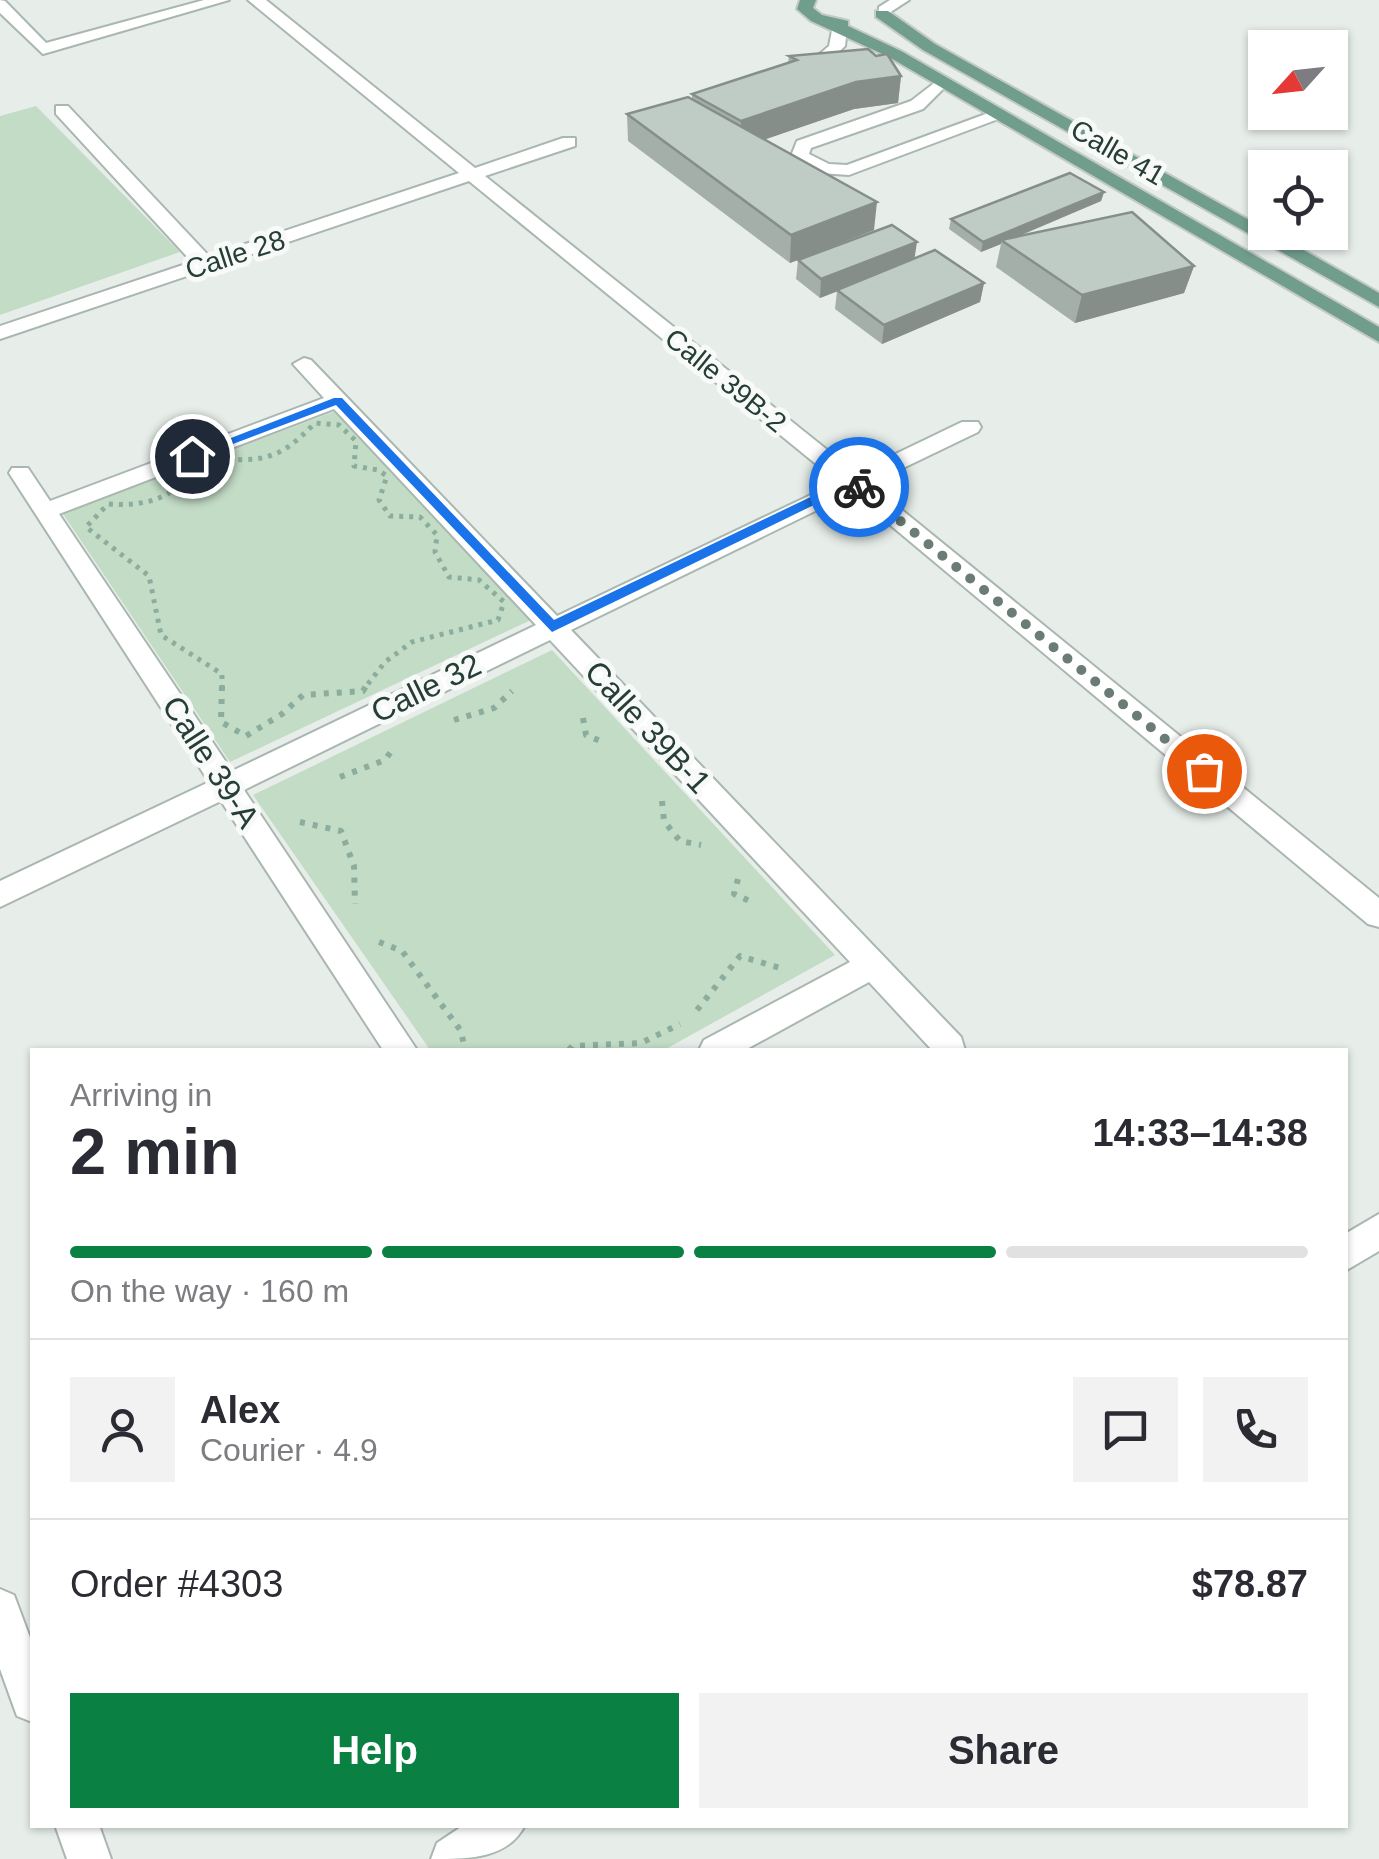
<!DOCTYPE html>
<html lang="en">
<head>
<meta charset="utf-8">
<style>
	body { margin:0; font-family:Helvetica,sans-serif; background:#f2f2f3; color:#2b2b33; height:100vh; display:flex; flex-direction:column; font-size:38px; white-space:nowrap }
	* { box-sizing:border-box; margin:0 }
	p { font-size:32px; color:#7c7c81 }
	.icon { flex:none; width:55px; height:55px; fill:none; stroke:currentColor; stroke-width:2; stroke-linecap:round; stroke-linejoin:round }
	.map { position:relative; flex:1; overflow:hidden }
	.drawer { position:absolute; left:30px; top:1048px; width:1318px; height:780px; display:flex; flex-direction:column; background:#fff; border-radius:0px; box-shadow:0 2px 8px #0004 }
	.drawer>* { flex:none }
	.needle { width:65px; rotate:243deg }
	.controls { position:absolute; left:1248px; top:30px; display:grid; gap:20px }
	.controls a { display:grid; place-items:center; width:100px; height:100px; border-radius:0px; background:#fff; box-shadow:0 2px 8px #0004; font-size:50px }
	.pin { position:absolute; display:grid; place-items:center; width:85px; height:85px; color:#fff; margin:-42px; border:5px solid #fff; border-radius:50%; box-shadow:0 2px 10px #0007 }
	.courier { position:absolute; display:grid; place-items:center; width:100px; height:100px; margin:-50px; border:8px solid #1a73e8; border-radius:50%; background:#fff; color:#222; box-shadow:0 2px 12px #0007 }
	.summary em { font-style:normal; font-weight:700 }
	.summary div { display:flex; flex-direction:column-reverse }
	.summary { display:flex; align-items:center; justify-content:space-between; height:170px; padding:0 40px }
	h1 { font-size:65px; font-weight:700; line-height:75px }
	.bar { display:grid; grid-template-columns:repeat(4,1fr); gap:15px 10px; align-content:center; height:120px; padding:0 40px }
	.bar i { height:12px; border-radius:8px; background:#e1e1e2 }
	.bar .on { background:#0b8043 }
	.bar p { grid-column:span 4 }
	.line { display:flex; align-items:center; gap:25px; padding:0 40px; border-top:2px solid #e1e1e2 }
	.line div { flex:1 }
	.round { display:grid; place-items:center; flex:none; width:105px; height:105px; border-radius:0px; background:#f2f2f3 }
	.cta { display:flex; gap:20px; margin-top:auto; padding:20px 40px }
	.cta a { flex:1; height:115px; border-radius:0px; background:#0b8043; color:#fff; font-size:40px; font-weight:700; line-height:115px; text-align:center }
	.cta a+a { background:#f2f2f3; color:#2b2b33 }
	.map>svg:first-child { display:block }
	.green { fill:#c3dcc6 }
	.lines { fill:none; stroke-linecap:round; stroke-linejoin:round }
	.minor-casing { stroke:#aab6b0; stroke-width:4 }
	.major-casing { stroke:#c3c9c6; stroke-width:4 }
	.path-far1 { stroke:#8bad9e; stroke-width:5; stroke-dasharray:4 6; stroke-linecap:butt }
	.path { stroke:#8bad9e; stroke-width:6; stroke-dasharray:5 8; stroke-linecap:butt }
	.minor { fill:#fff; fill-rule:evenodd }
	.major { fill:#719e8c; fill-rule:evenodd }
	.wall { fill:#a4afa9 }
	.shaded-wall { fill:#868e8a }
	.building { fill:#bfcbc5; stroke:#868e8a; stroke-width:2.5 }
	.route { fill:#1a73e8 }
	.done { stroke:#6a7c74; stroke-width:10; stroke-dasharray:0 18 }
	.labels { text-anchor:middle; stroke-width:10; stroke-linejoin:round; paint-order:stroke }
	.far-street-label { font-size:28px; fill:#273e35; stroke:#f7faf8 }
	.street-label { font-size:32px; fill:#273e35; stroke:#f7faf8 }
</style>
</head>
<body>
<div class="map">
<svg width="1379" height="1859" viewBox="0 0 1379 1859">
	<rect width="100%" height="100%" fill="#e7eeea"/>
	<g class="green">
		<polygon points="36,106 180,252 0,315 0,116"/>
		<polygon points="341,409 533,619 230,762 63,514"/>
		<polygon points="552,650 835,955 664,1050 430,1050 253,795"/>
	</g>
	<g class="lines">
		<defs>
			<g id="minor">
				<polygon points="0,0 5,1 46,43 204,0 229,0 43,54 0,13"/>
				<path d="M248 0H266L475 168 563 138H575V146L485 176 856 473 962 422H978L981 427 978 432 870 484 1379 898V927L1368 924 852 493 571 630 961 1037 965 1050H932L869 982 745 1050H699L704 1040 850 962 550 640 244 790 417 1050H383L221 801 0 907V881L209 782 9 473 12 468H28L50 501 324 398 293 364 304 358 311 360 557 616 838 482 469 181 0 339V326L192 262 56 114V106H68L209 256 459 173ZM334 409 536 625 232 771 59 514Z"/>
				<polygon points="890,0 909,0 889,13 879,13 879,7"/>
				<polygon points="833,25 847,28 845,46 822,68 810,68 810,62 829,46"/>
				<polygon points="942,77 950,82 923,109 811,148 809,154 829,164 847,165 994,111 1009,115 849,175 819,173 791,156 797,141 911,101"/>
				<polygon points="1379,1214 1379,1251 1345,1271 1345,1234"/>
				<polygon points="0,1589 14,1595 32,1643 32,1722 17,1716 0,1669"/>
				<polygon points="55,1825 99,1825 111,1859 67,1859"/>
				<path d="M464 1825H525C508 1859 468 1859 431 1859L437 1843Z"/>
			</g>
			<g id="major">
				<polygon points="800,0 816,0 813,8 822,15 848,21 848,26 901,51 1379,327 1379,342 889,57 811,21 797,9"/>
				<polygon points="876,11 888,11 935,44 1265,229 1265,232 1272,232 1379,293 1379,307 923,50 876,17"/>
			</g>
		</defs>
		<use href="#minor" class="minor-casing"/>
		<use href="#major" class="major-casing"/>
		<path class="path-far1" d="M222 689V674L161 635 149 576 86 527 108 504C177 508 170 480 224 462 234 459 245 460 255 459 282 456 297 441 315 423L339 425 356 441 354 466 378 470 387 476 379 500 390 516 420 517 437 535 435 552 449 577 479 580 504 602 498 620 412 642 385 662 364 689"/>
		<g class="path">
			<polyline points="222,686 221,722 246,736 282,714 303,695 363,691 366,686"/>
			<polyline points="583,718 586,735 605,743"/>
			<polyline points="454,720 494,708 512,691"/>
			<polyline points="340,777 385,760 393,749"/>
			<polyline points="662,801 664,821 680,841 701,845"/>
			<polyline points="300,822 341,831 354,866 355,904"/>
			<polyline points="738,879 734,894 754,903"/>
			<polyline points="379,942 402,951 461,1031 465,1050"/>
			<polyline points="697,1010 740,956 780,968"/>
			<polyline points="569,1050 572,1046 641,1043 680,1024"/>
		</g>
		<use href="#minor" class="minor"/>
		<use href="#major" class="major"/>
	</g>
	<g class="wall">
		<polygon points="789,56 901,76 898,103 854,109 765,139 874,230 790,263 628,141 627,114 692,99 692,94 788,63"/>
		<polygon points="1104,192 1101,201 1017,237 1194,266 1184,293 1075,323 996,267 1001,244 981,252 949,229 951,219"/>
		<polygon points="914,259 984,283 980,302 882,344 835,309 837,291 820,298 796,279 798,260"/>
	</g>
	<g class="shaded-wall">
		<polygon points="901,76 898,103 854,109 740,148 741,121 856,82"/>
		<polygon points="1104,192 1101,201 1004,242 1001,240 1001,244 981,252 983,242"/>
		<polygon points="877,202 874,230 790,263 791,235"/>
		<polygon points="917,242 914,262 820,298 821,279"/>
		<polygon points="1194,266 1184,293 1075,323 1082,295"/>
		<polygon points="984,283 980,302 882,344 884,325"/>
	</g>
	<g class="building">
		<polygon points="868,49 876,56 887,54 901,76 856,82 741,121 692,94 797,60 789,56"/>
		<polygon points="688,97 877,202 791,235 627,114"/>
		<polygon points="1070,173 1104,192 983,242 951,219"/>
		<polygon points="1132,212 1194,266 1082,295 1001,240"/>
		<polygon points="892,225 917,242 821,279 798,260"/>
		<polygon points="935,250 984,283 884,325 837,290"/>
	</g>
	<polygon class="route" points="334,398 342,398 554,620 848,479 857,479 865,487 859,491 851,487 552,632 336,405 196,458 185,456"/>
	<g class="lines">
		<polyline class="done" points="859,487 1204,771"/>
	</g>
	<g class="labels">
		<g class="far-street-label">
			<text transform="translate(1118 152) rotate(30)" y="10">Calle 41</text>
			<text transform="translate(235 254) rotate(-18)" y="10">Calle 28</text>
			<text transform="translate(726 380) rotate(39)" y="10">Calle 39B-2</text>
		</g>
		<g class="street-label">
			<text transform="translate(426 688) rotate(-26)" y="11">Calle 32</text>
			<text transform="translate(648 727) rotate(47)" y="11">Calle 39B-1</text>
			<text transform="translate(211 762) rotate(57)" y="11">Calle 39-A</text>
		</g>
	</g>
</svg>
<div class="controls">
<a><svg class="needle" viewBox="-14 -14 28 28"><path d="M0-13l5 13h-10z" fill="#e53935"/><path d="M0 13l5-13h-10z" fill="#7c7c81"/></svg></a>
<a><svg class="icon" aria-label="locate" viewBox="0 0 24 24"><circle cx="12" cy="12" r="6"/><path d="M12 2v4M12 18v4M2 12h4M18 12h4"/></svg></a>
</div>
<div class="pin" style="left:1204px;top:771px;background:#ea580c"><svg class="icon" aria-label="bag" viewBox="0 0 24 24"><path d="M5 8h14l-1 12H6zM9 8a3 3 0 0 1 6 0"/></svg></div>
<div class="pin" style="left:192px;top:456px;background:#1f2937"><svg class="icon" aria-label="home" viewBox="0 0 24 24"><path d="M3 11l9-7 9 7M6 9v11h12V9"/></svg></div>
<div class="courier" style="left:859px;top:487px"><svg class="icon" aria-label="bike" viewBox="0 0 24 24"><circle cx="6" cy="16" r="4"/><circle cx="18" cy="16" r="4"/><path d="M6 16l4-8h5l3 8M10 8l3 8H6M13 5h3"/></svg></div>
<section class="drawer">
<div class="summary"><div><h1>2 min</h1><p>Arriving in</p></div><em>14:33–14:38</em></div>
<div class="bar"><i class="on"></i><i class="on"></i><i class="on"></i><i></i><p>On the way · 160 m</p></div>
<div class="line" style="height:180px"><a class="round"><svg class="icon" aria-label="person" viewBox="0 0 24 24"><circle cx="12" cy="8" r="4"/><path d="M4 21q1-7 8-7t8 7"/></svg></a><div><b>Alex</b><p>Courier · 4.9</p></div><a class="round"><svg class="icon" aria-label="chat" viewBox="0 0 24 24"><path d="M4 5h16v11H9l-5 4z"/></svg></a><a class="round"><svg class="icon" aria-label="phone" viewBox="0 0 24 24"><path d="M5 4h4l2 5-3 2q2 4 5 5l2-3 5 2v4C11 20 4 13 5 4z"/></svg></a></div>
<div class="line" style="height:130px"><div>Order #4303</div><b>$78.87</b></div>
<div class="cta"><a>Help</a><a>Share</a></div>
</section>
</div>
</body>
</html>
